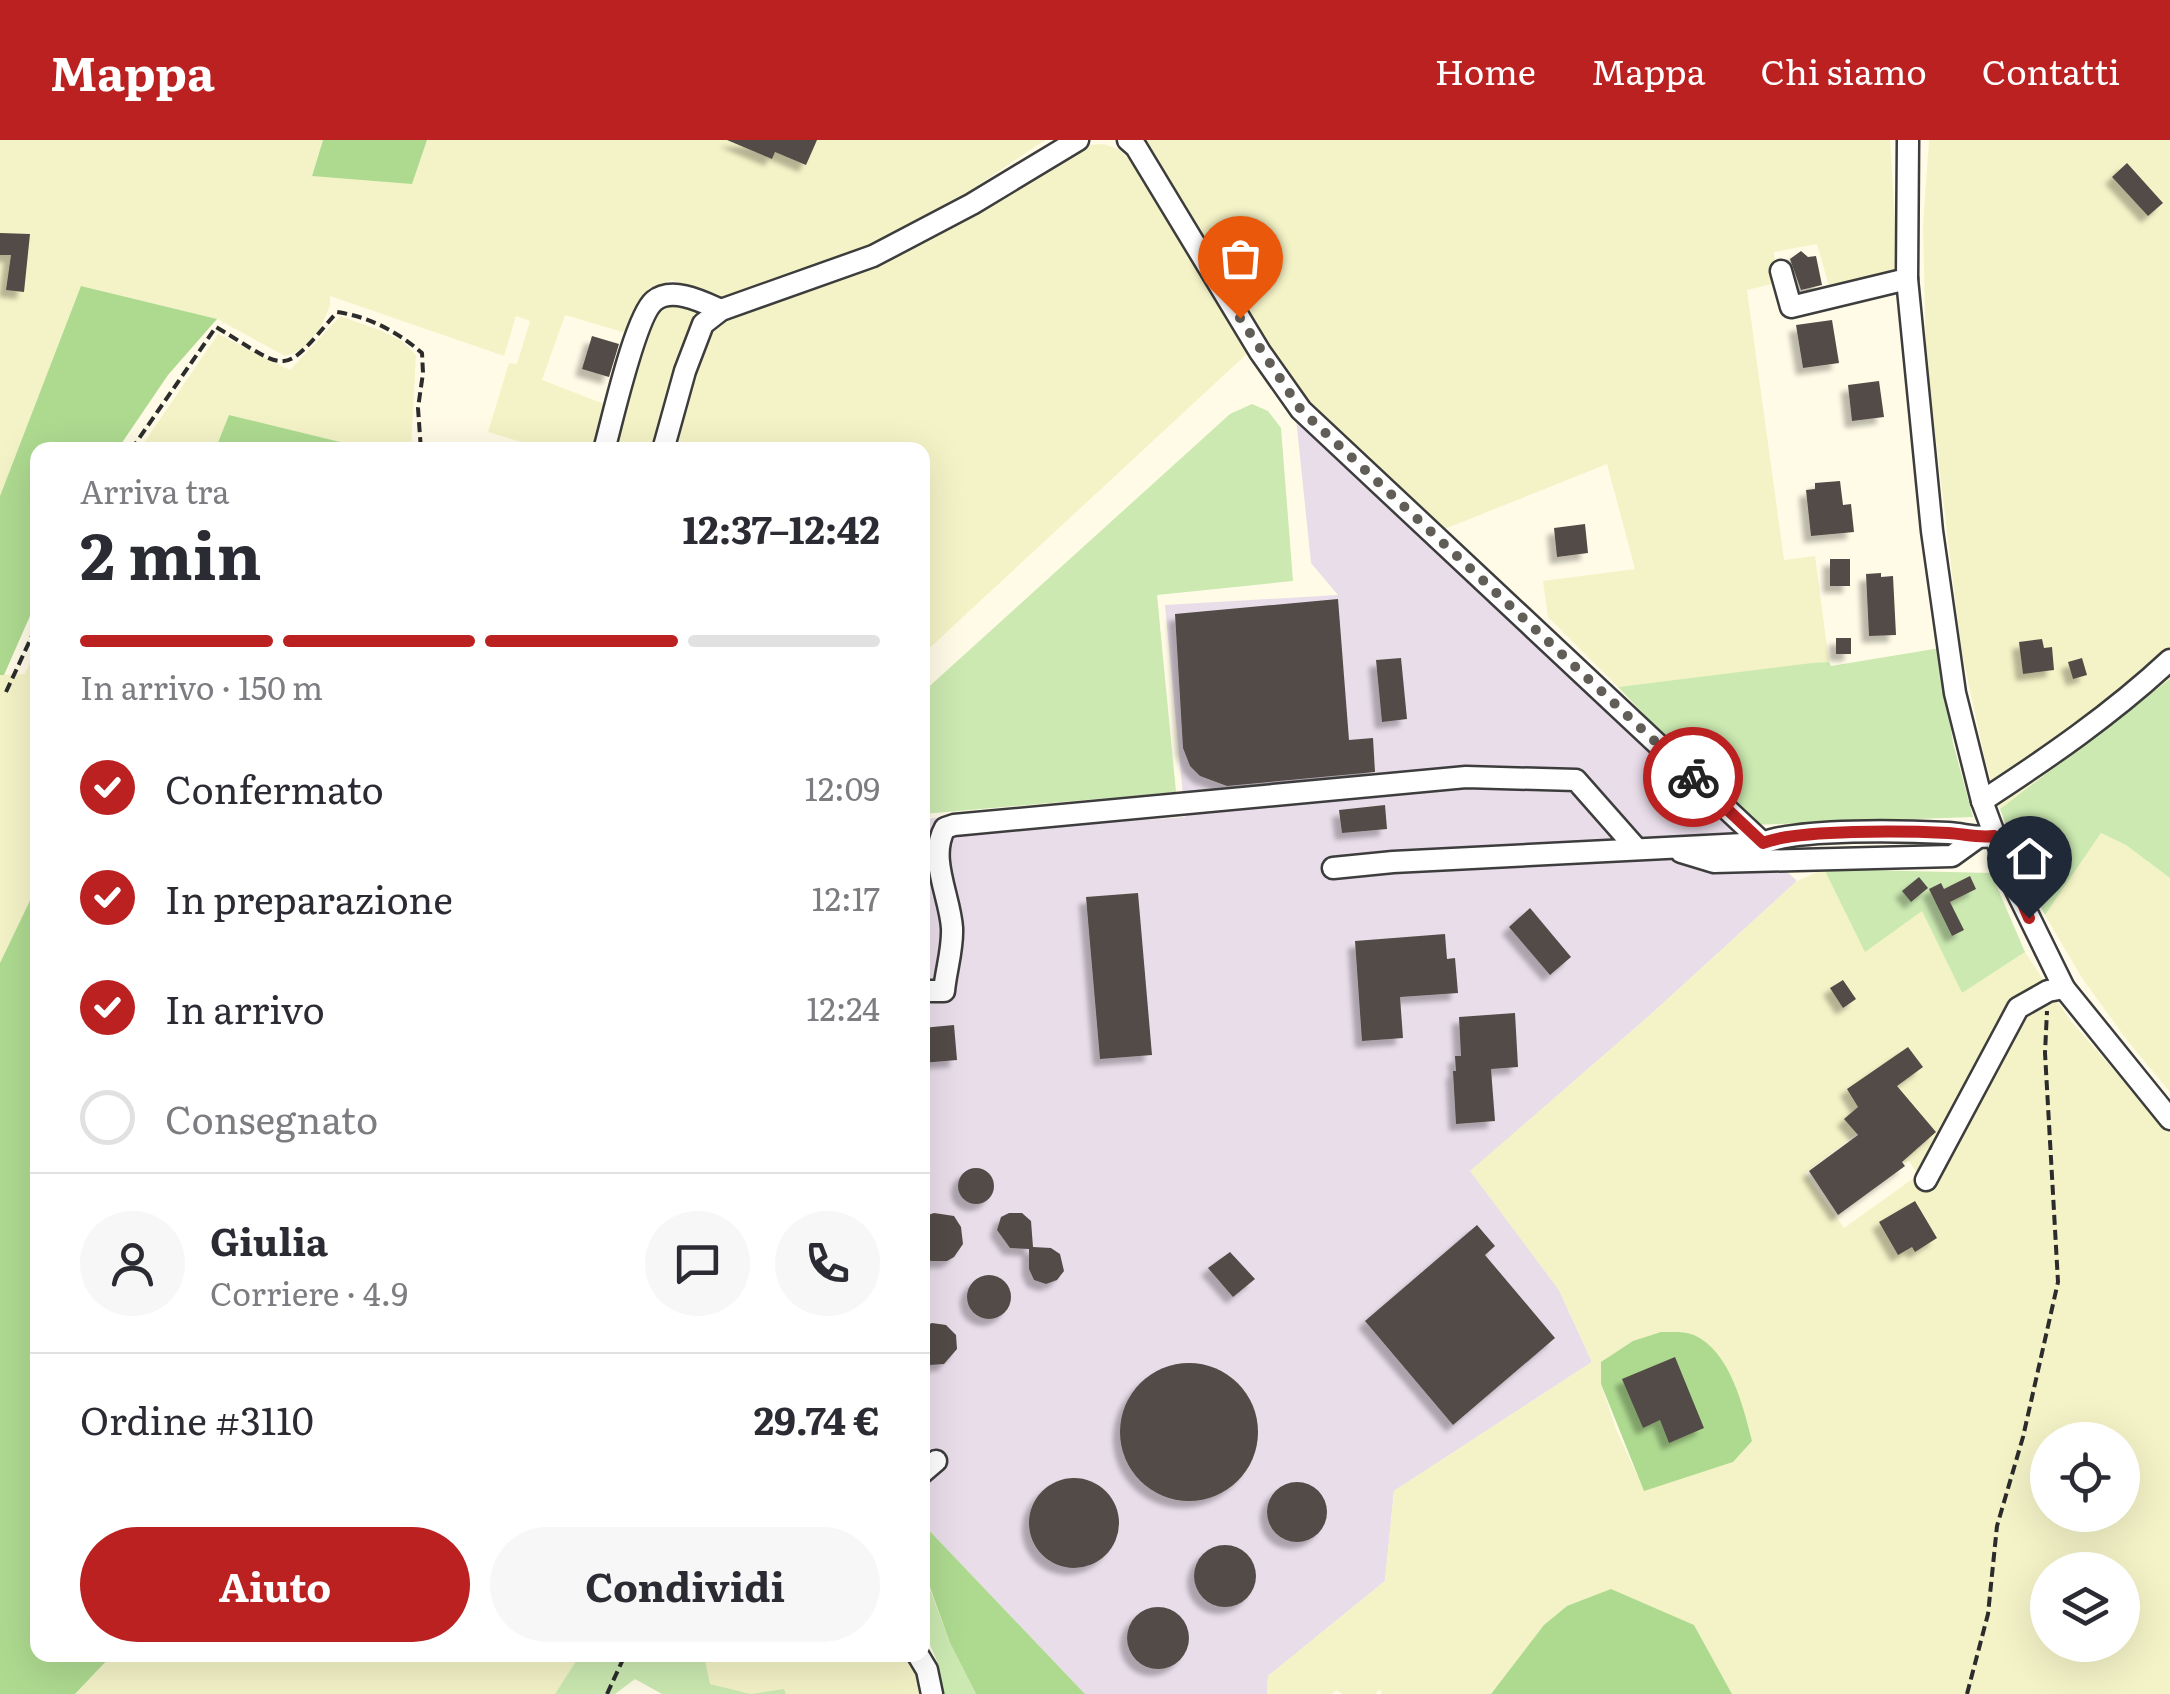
<!DOCTYPE html>
<html lang="it">
<head>
<meta charset="utf-8">
<style>
	body { margin:0; font-family:Literata,serif; background:#f7f7f7; color:#2b2b33; height:100vh; display:flex; flex-direction:column; font-size:38px; white-space:nowrap }
	* { box-sizing:border-box; margin:0 }
	p { font-size:32px; color:#7c7c81 }
	.icon { flex:none; width:55px; height:55px; fill:none; stroke:currentColor; stroke-width:2; stroke-linecap:round; stroke-linejoin:round }
	.map { position:relative; flex:1; overflow:hidden }
	.panel { position:absolute; left:30px; top:302px; width:900px; height:1220px; display:flex; flex-direction:column; background:#fff; border-radius:20px; box-shadow:0 10px 40px #0002 }
	.panel>* { flex:none }
	.fabs { position:absolute; left:2030px; top:1282px; display:grid; gap:20px }
	.fabs a { display:grid; place-items:center; width:110px; height:110px; border-radius:50%; background:#fff; box-shadow:0 10px 40px #0002; font-size:50px }
	.pin { position:absolute; display:grid; place-items:center; width:85px; height:85px; color:#fff; margin:-102px -42px; border-radius:50% 50% 50% 0; rotate:-45deg; box-shadow:0 0 10px #0007 }
	.pin .icon { rotate:45deg }
	.courier { position:absolute; display:grid; place-items:center; width:100px; height:100px; margin:-50px; border:8px solid #bb2121; border-radius:50%; background:#fff; color:#222; box-shadow:0 2px 12px #0007 }
	.overview em { font-style:normal; font-weight:700 }
	.overview div { display:flex; flex-direction:column-reverse }
	.overview { display:flex; align-items:center; justify-content:space-between; height:170px; padding:0 50px }
	h1 { font-size:65px; font-weight:700; line-height:75px }
	.bar { display:grid; grid-template-columns:repeat(4,1fr); gap:15px 10px; align-content:center; height:120px; padding:0 50px }
	.bar i { height:12px; border-radius:8px; background:#e1e1e2 }
	.bar .active { background:#bb2121 }
	.bar p { grid-column:span 4 }
	.line { display:flex; align-items:center; gap:25px; padding:0 50px; border-top:2px solid #e1e1e2 }
	.line div { flex:1 }
	.round { display:grid; place-items:center; flex:none; width:105px; height:105px; border-radius:52px; background:#f7f7f7 }
	ol { padding:0 50px; list-style:none }
	li { display:flex; align-items:center; gap:30px; height:110px }
	li p { margin-inline-start:auto }
	li .icon { padding:10px; border-radius:50%; background:#bb2121; color:#fff; stroke-width:4 }
	li:last-child { color:#7c7c81 }
	li i { width:55px; height:55px; border:5px solid #e1e1e2; border-radius:50% }
	.cta { display:flex; gap:20px; margin-top:auto; padding:20px 50px }
	.cta a { flex:1; height:115px; border-radius:60px; background:#bb2121; color:#fff; font-size:40px; font-weight:700; line-height:115px; text-align:center }
	.cta a+a { background:#f7f7f7; color:#2b2b33 }
	header { display:flex; align-items:center; gap:60px; box-sizing:border-box; height:140px; padding:0 50px; background:#bb2121; color:#fff }
	header strong { font-size:48px }
	nav { display:flex; gap:55px; margin-inline-start:auto; font-size:35px }
	.map>svg:first-child { display:block }
	.industrial { fill:#e9ddea }
	.farmland { fill:#f4f3c7; fill-rule:evenodd }
	.green { fill:#cbe9b1 }
	.forest { fill:#aeda90 }
	.building { fill:#534b46; filter:url(#shadow) }
	.lines { fill:none; stroke-linecap:round; stroke-linejoin:round }
	.minor-casing { stroke:#3d3d3d; stroke-width:25 }
	.path { stroke:#2c2c2c; stroke-width:4; stroke-dasharray:10 5; stroke-linecap:butt }
	.minor { stroke:#fff; stroke-width:20 }
	.done { stroke:#605e57; stroke-width:10; stroke-dasharray:0 18 }
	.route { stroke:#bb2121; stroke-width:12 }
</style>
</head>
<body>
<header>
<strong>Mappa</strong>
<nav><a>Home</a><a>Mappa</a><a>Chi siamo</a><a>Contatti</a></nav>
</header>
<div class="map">
<svg width="2170" height="1554" viewBox="0 0 2170 1554">
	<defs>
		<filter id="shadow"><feDropShadow dx="-7" dy="7" stdDeviation="2.5" flood-color="#0004"/></filter>
	</defs>
	<rect width="100%" height="100%" fill="#fffbe7"/>
	<polygon class="industrial" points="1296,278 1797,741 1649,876 1471,1031 1559,1150 1592,1222 1394,1351 1385,1441 1268,1536 1267,1554 1085,1554 923,1384 923,679 954,676 955,693 1185,677 1165,465 1338,455 1311,423"/>
	<g class="farmland">
		<polygon points="0,0 323,0 312,35 412,43 427,0 1045,0 965,54 871,104 799,136 722,162 672,140 649,148 629,194 565,175 542,240 607,265 594,310 548,310 488,292 509,223 517,224 530,181 516,176 504,216 330,156 330,166 320,189 302,210 285,216 217,179 82,146 0,356"/>
		<polygon points="1140,0 1890,0 1898,132 1830,150 1817,104 1774,112 1777,143 1747,150 1784,420 1815,416 1829,522 1618,547 1548,477 1543,441 1635,429 1607,324 1442,390 1375,332 1287,236"/>
		<polygon points="1929,0 2170,0 2170,539 2000,669 1985,620 1961,508 1926,217 1923,86"/>
		<polygon points="1104,4 1118,9 1130,20 1251,210 923,514 922,310 670,310 705,195 717,182 741,171 767,166 877,124 1084,5"/>
		<polygon points="677,161 701,170 687,195 654,310 610,310 652,175 664,165"/>
		<polygon points="340,176 382,191 403,202 416,215 411,310 373,310 229,275 215,310 139,310 218,194 290,230"/>
		<polygon points="37,507 37,746 0,823 0,535 25,534"/>
		<polygon points="2101,693 2126,705 2170,738 2170,952 2127,900 2082,838 2045,775"/>
		<path d="M1824 729 1865 811 1922 770 1962 853 2025 812 2070 880 2170 994V1554H1732L1694 1485 1495 1548 1491 1554H1382L1380 1549 1375 1554H1342L1337 1550 1332 1554H1267L1268 1536 1385 1441 1394 1351 1592 1222 1559 1150 1470 1031 1649 876 1797 741ZM1874 980 1905 1023 1909 1021 1918 1035 1844 1088 1805 1033ZM1601 1244 1733 1322 1644 1350 1616 1289ZM2048 1300H2122V1375H2048ZM2048 1430H2122V1505H2048Z"/>
		<polygon points="112,1515 580,1515 555,1554 75,1554"/>
		<polygon points="704,1515 914,1515 929,1554 786,1554 784,1549 751,1554 710,1544"/>
	</g>
	<g class="green">
		<polygon points="1252,264 1268,271 1281,288 1293,441 1157,455 1176,652 923,674 923,552 1230,274"/>
		<polygon points="1940,508 1953,603 1973,677 1749,685 1618,547 1812,523 1829,522 1831,526"/>
		<polygon points="2170,539 2170,738 2126,705 2101,693 2045,775 2026,739 2000,669"/>
		<polygon points="1824,729 1991,733 2025,812 1962,853 1922,771 1865,812"/>
		<polygon points="922,1428 950,1503 976,1554 938,1554 937,1521 923,1489"/>
		<polygon points="580,1515 704,1515 710,1544 751,1554 784,1549 786,1554 662,1554 635,1539 615,1554 555,1554"/>
	</g>
	<g class="forest">
		<polygon points="323,0 427,0 412,44 312,36"/>
		<polygon points="81,146 217,179 168,235 117,310 38,310 37,460 4,535 0,535 0,356"/>
		<polygon points="229,275 373,310 215,310"/>
		<polygon points="37,746 38,1515 112,1515 75,1554 0,1554 0,823"/>
		<path d="M1661 1192C1671 1192 1685 1191 1694 1195 1730 1211 1743 1266 1752 1301L1733 1322 1644 1351 1601 1244V1222L1633 1201Z"/>
		<polygon points="923,1384 1085,1554 976,1554 950,1503 923,1428"/>
		<polygon points="1611,1449 1694,1485 1732,1554 1491,1554 1544,1485 1567,1466"/>
	</g>
	<g class="building">
		<polygon points="727,0 817,0 806,25 775,12 772,19"/>
		<polygon points="2127,23 2163,63 2148,76 2112,37"/>
		<polygon points="0,93 30,94 24,152 6,150 11,115 0,115"/>
		<polygon points="1801,111 1808,117 1816,116 1822,145 1801,150 1790,119"/>
		<polygon points="1832,180 1839,223 1803,228 1796,185"/>
		<polygon points="592,196 619,204 609,237 582,229"/>
		<polygon points="1879,241 1884,277 1852,281 1848,245"/>
		<polygon points="1840,341 1843,365 1851,364 1854,392 1811,396 1806,350 1815,349 1815,343"/>
		<polygon points="1585,384 1588,413 1557,417 1554,388"/>
		<rect x="1830" y="419" width="20" height="27"/>
		<polygon points="1881,433 1881,437 1893,436 1896,495 1869,496 1866,434"/>
		<polygon points="1338,459 1349,600 1373,598 1375,632 1227,646 1200,636 1190,626 1183,608 1175,474"/>
		<rect x="1836" y="498" width="15" height="16"/>
		<polygon points="2042,499 2044,508 2052,507 2054,530 2023,534 2019,502"/>
		<polygon points="1401,518 1407,579 1382,582 1376,520"/>
		<polygon points="2082,518 2087,535 2073,539 2068,522"/>
		<polygon points="1385,665 1387,689 1342,693 1339,670"/>
		<polygon points="1970,736 1976,749 1950,762 1964,790 1952,796 1929,749 1941,743 1944,749"/>
		<polygon points="1919,737 1928,748 1911,762 1902,751"/>
		<polygon points="1138,753 1152,915 1100,919 1086,757"/>
		<polygon points="1530,768 1571,817 1550,835 1509,787"/>
		<polygon points="1445,794 1447,819 1455,818 1458,853 1400,857 1403,898 1362,901 1355,801"/>
		<polygon points="1843,840 1856,859 1843,868 1830,848"/>
		<polygon points="1515,873 1518,927 1491,929 1495,981 1456,984 1453,931 1456,931 1455,916 1461,916 1459,877"/>
		<polygon points="954,885 957,920 922,923 922,888"/>
		<polygon points="1908,907 1923,927 1897,946 1936,992 1902,1022 1905,1026 1838,1075 1809,1031 1858,995 1844,979 1858,967 1847,949"/>
		<circle cx="976" cy="1046" r="18"/>
		<polygon points="1915,1061 1937,1098 1915,1112 1912,1107 1898,1115 1879,1082"/>
		<polygon points="934,1073 954,1076 961,1087 963,1104 954,1117 947,1121 931,1121 922,1117 922,1077"/>
		<polygon points="1009,1073 1022,1073 1031,1081 1033,1107 1051,1108 1060,1114 1064,1131 1057,1140 1046,1144 1034,1140 1029,1129 1029,1109 1010,1108 997,1090 1001,1077"/>
		<polygon points="1477,1085 1495,1106 1485,1115 1555,1198 1453,1285 1365,1181"/>
		<polygon points="1230,1112 1255,1139 1233,1157 1208,1128"/>
		<circle cx="989" cy="1157" r="22"/>
		<polygon points="932,1183 946,1185 956,1195 957,1209 944,1224 930,1225 922,1221 922,1187"/>
		<polygon points="1675,1217 1704,1288 1669,1303 1660,1280 1643,1288 1622,1239"/>
		<circle cx="1189" cy="1292" r="69"/>
		<circle cx="1074" cy="1383" r="45"/>
		<circle cx="1297" cy="1372" r="30"/>
		<circle cx="1225" cy="1436" r="31"/>
		<circle cx="1158" cy="1498" r="31"/>
	</g>
	<g class="lines">
		<defs>
			<g id="minor">
				<polyline points="1128,0 1136,7 1260,212 1301,270 1763,703"/>
				<polyline points="1908,0 1907,139 1932,391 1955,553 1982,661 2012,742 2064,848 2170,979"/>
				<polyline points="1781,131 1791,167 1907,139"/>
				<path d="M604 310C612 282 635 177 654 161 672 146 703 162 721 170"/>
				<polyline points="663,310 685,231 703,184 721,170 873,116 972,64 1078,0"/>
				<path d="M1982 661C2048 618 2112 574 2170 520"/>
				<polyline points="1681,712 1714,722 1952,716 1977,698"/>
				<path d="M1333 728 1393 722 1763 703C1798 688 1907 691 1948 693 1965 694 1977 699 1994 696"/>
				<path d="M922 851H944C946 830 953 809 952 788 950 756 928 718 945 688L954 685 1466 637 1576 640 1636 708"/>
				<polyline points="1926,1040 2018,868 2048,851 2064,848"/>
				<polyline points="922,1333 936,1321"/>
				<polyline points="918,1515 927,1530 932,1554"/>
			</g>
		</defs>
		<use href="#minor" class="minor-casing"/>
		<g class="path">
			<path d="M131 310 216 187C290 231 280 239 337 172 370 177 398 192 422 213L423 233 418 268 421 310"/>
			<polyline points="6,552 38,483"/>
			<polyline points="607,1554 625,1515"/>
			<polyline points="1967,1554 1988,1474 1997,1386 2023,1297 2058,1142 2045,913 2047,871"/>
		</g>
		<use href="#minor" class="minor"/>
	</g>
	<g class="lines">
		<polyline class="done" points="1240,178 1301,270 1693,637"/>
		<path class="route" d="M1693 637 1763 703C1798 689 1907 691 1948 693 1965 694 1977 698 1994 696L2029 778"/>
	</g>
</svg>
<div class="fabs">
<a><svg class="icon" aria-label="locate" viewBox="0 0 24 24"><circle cx="12" cy="12" r="6"/><path d="M12 2v4M12 18v4M2 12h4M18 12h4"/></svg></a>
<a><svg class="icon" aria-label="layers" viewBox="0 0 24 24"><path d="M12 4l9 5-9 5-9-5zM3 14l9 5 9-5"/></svg></a>
</div>
<div class="pin" style="left:1240px;top:178px;background:#ea580c"><svg class="icon" aria-label="bag" viewBox="0 0 24 24"><path d="M5 8h14l-1 12H6zM9 8a3 3 0 0 1 6 0"/></svg></div>
<div class="pin" style="left:2029px;top:778px;background:#1f2937"><svg class="icon" aria-label="home" viewBox="0 0 24 24"><path d="M3 11l9-7 9 7M6 9v11h12V9"/></svg></div>
<div class="courier" style="left:1693px;top:637px"><svg class="icon" aria-label="bike" viewBox="0 0 24 24"><circle cx="6" cy="16" r="4"/><circle cx="18" cy="16" r="4"/><path d="M6 16l4-8h5l3 8M10 8l3 8H6M13 5h3"/></svg></div>
<section class="panel">
<div class="overview"><div><h1>2 min</h1><p>Arriva tra</p></div><em>12:37–12:42</em></div>
<div class="bar"><i class="active"></i><i class="active"></i><i class="active"></i><i></i><p>In arrivo · 150 m</p></div>
<ol>
<li><svg class="icon" aria-label="check" viewBox="0 0 24 24"><path d="M5 12l5 5 9-10"/></svg>Confermato<p>12:09</p></li>
<li><svg class="icon" aria-label="check" viewBox="0 0 24 24"><path d="M5 12l5 5 9-10"/></svg>In preparazione<p>12:17</p></li>
<li><svg class="icon" aria-label="check" viewBox="0 0 24 24"><path d="M5 12l5 5 9-10"/></svg>In arrivo<p>12:24</p></li>
<li><i></i>Consegnato</li>
</ol>
<div class="line" style="height:180px"><a class="round"><svg class="icon" aria-label="person" viewBox="0 0 24 24"><circle cx="12" cy="8" r="4"/><path d="M4 21q1-7 8-7t8 7"/></svg></a><div><b>Giulia</b><p>Corriere · 4.9</p></div><a class="round"><svg class="icon" aria-label="chat" viewBox="0 0 24 24"><path d="M4 5h16v11H9l-5 4z"/></svg></a><a class="round"><svg class="icon" aria-label="phone" viewBox="0 0 24 24"><path d="M5 4h4l2 5-3 2q2 4 5 5l2-3 5 2v4C11 20 4 13 5 4z"/></svg></a></div>
<div class="line" style="height:130px"><div>Ordine #3110</div><b>29.74 €</b></div>
<div class="cta"><a>Aiuto</a><a>Condividi</a></div>
</section>
</div>
</body>
</html>
